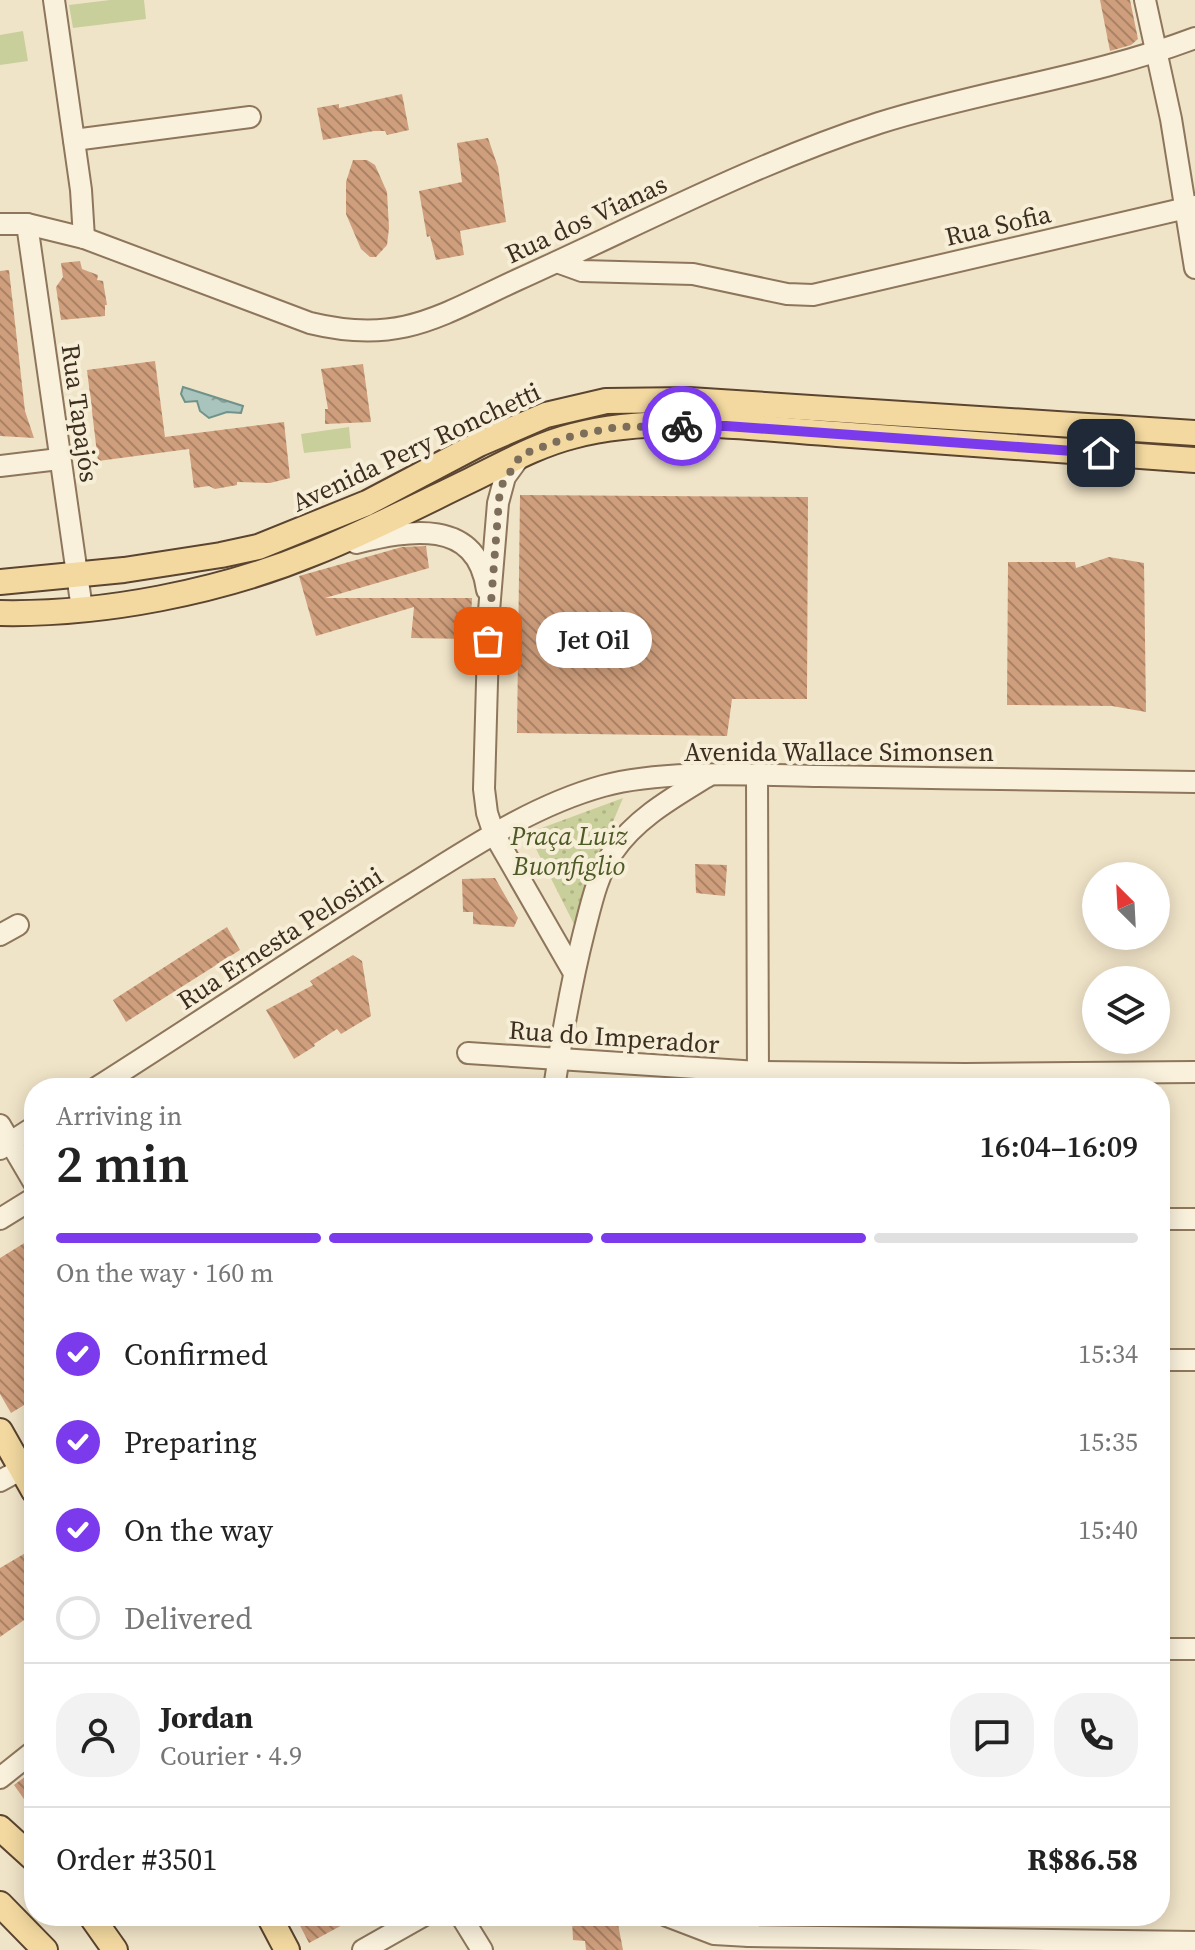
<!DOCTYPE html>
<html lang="en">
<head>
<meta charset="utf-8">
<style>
	body { margin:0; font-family:"Source Serif 4",serif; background:#f2f2f2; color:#222; height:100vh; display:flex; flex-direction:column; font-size:30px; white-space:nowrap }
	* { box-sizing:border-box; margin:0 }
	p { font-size:26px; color:#767676 }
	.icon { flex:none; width:44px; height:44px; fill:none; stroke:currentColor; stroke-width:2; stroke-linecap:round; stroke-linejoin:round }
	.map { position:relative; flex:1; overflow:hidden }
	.panel { position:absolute; left:24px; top:1078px; width:1146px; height:848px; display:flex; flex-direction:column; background:#fff; border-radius:32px; box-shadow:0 4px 20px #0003 }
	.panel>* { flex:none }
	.needle { width:52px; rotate:336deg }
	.fabs { position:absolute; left:1082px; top:862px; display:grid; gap:16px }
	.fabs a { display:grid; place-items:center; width:88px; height:88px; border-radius:50%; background:#fff; box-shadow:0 4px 20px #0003; font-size:40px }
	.pin { position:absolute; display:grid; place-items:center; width:68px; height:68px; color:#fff; margin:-34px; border-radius:16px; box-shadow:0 4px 12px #0006 }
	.courier { position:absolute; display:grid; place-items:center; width:80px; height:80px; margin:-40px; border:6px solid #7c3aed; border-radius:50%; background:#fff; color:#222; box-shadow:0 2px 10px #0007 }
	.bubble { position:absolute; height:56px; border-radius:28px; background:#fff; box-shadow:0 4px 20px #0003; font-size:26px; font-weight:600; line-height:56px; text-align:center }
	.headline em { font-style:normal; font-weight:600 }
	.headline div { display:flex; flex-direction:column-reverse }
	.headline { display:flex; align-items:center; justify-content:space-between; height:136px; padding:0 32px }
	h1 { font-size:52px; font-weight:600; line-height:60px }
	.bar { display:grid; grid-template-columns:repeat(4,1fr); gap:12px 8px; align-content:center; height:96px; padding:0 32px }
	.bar i { height:10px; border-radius:6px; background:#e0e0e0 }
	.bar .active { background:#7c3aed }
	.bar p { grid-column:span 4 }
	.line { display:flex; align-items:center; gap:20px; padding:0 32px; border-top:2px solid #e0e0e0 }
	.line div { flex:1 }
	.round { display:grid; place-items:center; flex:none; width:84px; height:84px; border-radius:32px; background:#f2f2f2 }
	ol { padding:0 32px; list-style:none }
	li { display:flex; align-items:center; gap:24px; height:88px }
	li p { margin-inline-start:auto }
	li .icon { padding:8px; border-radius:50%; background:#7c3aed; color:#fff; stroke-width:4 }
	li:last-child { color:#767676 }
	li i { width:44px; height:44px; border:4px solid #e0e0e0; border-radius:50% }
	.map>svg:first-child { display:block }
	.park { fill:url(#park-dots) }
	.pitch { fill:#c9cf9b }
	.water { fill:url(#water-ripples); stroke:#6f938a; stroke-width:2 }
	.building { fill:url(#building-back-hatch) }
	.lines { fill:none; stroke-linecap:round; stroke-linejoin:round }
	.minor-casing { stroke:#8d765c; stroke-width:24 }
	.major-casing { stroke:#5b4430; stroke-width:28 }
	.minor { stroke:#faf1dc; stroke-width:20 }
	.major { stroke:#f3d9a0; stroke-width:24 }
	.done { stroke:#7c6e5b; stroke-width:8; stroke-dasharray:0 14.4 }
	.route { stroke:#7c3aed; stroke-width:10 }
	.labels { text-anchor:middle; stroke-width:8; stroke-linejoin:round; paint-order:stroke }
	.street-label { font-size:26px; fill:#3d2e20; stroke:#f7eed8 }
	.park-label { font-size:26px; font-style:italic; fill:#4d5a26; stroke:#f7eed8 }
</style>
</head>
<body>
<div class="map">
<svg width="1195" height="1950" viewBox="0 0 1195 1950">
	<defs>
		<pattern id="park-dots" width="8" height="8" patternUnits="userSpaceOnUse" patternTransform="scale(2)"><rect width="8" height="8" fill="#c9cf9b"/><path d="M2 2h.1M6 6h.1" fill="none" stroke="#aeb285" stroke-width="1.8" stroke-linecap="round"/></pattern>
		<pattern id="water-ripples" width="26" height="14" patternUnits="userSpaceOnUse" patternTransform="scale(2)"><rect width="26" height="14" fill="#a9c4bc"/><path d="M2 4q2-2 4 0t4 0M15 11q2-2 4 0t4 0" fill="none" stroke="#8ba098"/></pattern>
		<pattern id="building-back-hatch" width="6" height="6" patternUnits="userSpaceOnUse" patternTransform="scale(2)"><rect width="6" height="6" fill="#cf9f7d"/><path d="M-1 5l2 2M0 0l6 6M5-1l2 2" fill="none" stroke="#a98266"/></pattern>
	</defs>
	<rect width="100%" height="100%" fill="#f0e4c8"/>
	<polygon class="park" points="623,798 596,862 578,932 528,833"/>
	<g class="pitch">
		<polygon points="110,0 144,0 146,19 73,28 69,5"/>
		<polygon points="23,31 28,61 0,65 0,35"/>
		<polygon points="349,427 351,448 304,453 301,434"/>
	</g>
	<polygon class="water" points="183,387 243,406 241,413 227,412 209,418 200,411 197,401 185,402 181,394"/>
	<g class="building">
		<polygon points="1100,0 1130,0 1138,39 1131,45 1110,51"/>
		<polygon points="402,94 409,130 387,135 385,131 374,131 323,140 317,108 339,104 339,108"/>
		<polygon points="488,138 498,167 506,222 460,231 464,255 436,260 430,236 427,237 419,191 462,182 457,143"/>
		<polygon points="353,160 367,160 375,165 387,192 389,228 387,245 376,257 370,257 361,249 346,214 346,182"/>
		<polygon points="80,261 82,269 98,275 97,280 103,281 107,305 105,305 105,316 61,320 56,287 63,277 61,263"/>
		<polygon points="9,270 25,411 34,438 0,436 0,271"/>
		<polygon points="155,361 165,437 284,422 290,478 270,483 237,482 237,485 215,489 209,486 194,488 189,449 98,461 87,370"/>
		<polygon points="363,364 371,422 325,424 325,409 328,409 321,369"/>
		<polygon points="520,495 808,497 807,699 732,699 727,736 517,733"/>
		<polygon points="426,546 429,568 325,598 472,598 470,639 411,638 414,607 316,636 299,576 402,547"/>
		<polygon points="1109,557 1144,563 1146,712 1112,706 1007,705 1008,562 1075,562 1076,568"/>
		<polygon points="695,864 727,865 725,896 696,893"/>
		<polygon points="495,878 518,918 514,927 473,924 473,912 463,912 462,879"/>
		<polygon points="227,927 240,950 126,1022 113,1000"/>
		<polygon points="353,955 362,961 371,1016 341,1034 337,1029 314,1044 315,1046 294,1059 266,1010 313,985 310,981"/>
		<polygon points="34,1237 34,1285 24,1290 34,1307 34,1399 11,1413 0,1394 0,1258"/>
		<polygon points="34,1548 34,1613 0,1637 0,1568"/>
		<polygon points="34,1770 34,1813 14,1785"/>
		<polygon points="295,1916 359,1916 309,1943"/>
		<polygon points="610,1916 618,1924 623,1950 586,1950 585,1941 573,1940 572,1918"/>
	</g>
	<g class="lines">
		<defs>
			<g id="minor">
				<polyline points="54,0 81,190 84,238"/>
				<polyline points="1145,0 1171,119 1195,268"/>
				<polyline points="74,140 250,117"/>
				<path d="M0 224H27L84 238 310 323C400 345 439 316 517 280 637 226 753 164 879 123 983 90 1092 77 1195 38"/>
				<polyline points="27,224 82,609"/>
				<polyline points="557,262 582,271 693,274 787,294 813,295 1195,206"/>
				<polyline points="521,455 505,477 498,503 489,611 484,789 487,813 494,834 574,973"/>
				<polyline points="0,466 59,459"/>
				<path d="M356 543C408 530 477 517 487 590"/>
				<polyline points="757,775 758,1084"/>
				<polyline points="0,935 18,925"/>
				<polyline points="468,1053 758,1072"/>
				<path d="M96 1088C200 1022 302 953 406 888 469 849 531 806 603 786 664 769 756 775 820 776 945 778 1070 781 1195 782"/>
				<path d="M554 1088C562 1036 571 983 584 932 591 905 597 875 613 852 636 818 674 797 708 776"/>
				<polyline points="740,1088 758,1072 965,1074 1195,1072"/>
				<polyline points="0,1125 34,1183"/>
				<polyline points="0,1149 34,1127"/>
				<polyline points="0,1219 34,1198"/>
				<polyline points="1160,1219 1195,1219"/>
				<polyline points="1160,1360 1195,1360"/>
				<polyline points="0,1481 22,1469"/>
				<polyline points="1160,1649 1195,1649"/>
				<polyline points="0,1778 34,1751"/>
				<polyline points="461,1916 482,1950"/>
				<polyline points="667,1916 714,1934 749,1936 1195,1942"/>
				<polyline points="749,1916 749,1936"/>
				<polyline points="363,1950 423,1916"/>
			</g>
			<g id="major">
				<polyline points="0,582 124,570 221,555 258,547 367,503 479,444 546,415 606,401 689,400 1195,433"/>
				<path d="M0 613C102 615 220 592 314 553 367 532 419 505 471 480 504 464 537 445 573 436 655 414 753 428 837 434 957 443 1076 452 1195 460"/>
				<polyline points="0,1431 34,1491"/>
				<polyline points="0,1828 34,1859"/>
				<polyline points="0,1904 45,1950"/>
				<polyline points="91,1916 115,1950"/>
				<polyline points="269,1916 287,1950"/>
			</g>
		</defs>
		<use href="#minor" class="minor-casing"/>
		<use href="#major" class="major-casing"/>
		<use href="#minor" class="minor"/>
		<use href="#major" class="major"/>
	</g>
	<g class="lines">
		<polyline class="done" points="488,641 500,488 521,455 572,436 617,427 682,426"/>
		<polyline class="route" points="682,426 726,426 1101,453"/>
	</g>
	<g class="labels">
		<g class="street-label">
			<text transform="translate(586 219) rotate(-25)" y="9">Rua dos Vianas</text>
			<text transform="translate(998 225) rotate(-13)" y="9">Rua Sofia</text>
			<text transform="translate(80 413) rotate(82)" y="9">Rua Tapajós</text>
			<text transform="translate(416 447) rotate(-25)" y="9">Avenida Pery Ronchetti</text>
			<text x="839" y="761">Avenida Wallace Simonsen</text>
			<text transform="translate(280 938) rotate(-33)" y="9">Rua Ernesta Pelosini</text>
			<text transform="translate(614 1037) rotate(4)" y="9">Rua do Imperador</text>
		</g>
		<g class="park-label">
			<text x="569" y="845">Praça Luiz<tspan x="569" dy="30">Buonfiglio</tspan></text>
		</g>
	</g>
</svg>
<div class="fabs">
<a><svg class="needle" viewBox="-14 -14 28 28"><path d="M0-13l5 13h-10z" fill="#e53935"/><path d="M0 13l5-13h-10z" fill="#767676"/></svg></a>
<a><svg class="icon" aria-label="layers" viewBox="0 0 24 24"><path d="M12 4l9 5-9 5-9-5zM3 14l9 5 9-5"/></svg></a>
</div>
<div class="pin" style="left:488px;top:641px;background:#ea580c"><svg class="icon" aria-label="bag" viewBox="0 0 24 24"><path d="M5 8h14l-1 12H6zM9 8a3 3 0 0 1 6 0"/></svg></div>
<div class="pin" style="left:1101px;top:453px;background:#1f2937"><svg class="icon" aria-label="home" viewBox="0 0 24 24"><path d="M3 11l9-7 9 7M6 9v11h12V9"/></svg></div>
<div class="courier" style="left:682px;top:426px"><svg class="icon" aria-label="bike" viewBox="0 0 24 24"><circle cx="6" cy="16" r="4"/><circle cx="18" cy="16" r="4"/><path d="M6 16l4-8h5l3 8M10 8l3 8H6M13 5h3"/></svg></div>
<div class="bubble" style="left:536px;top:612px;width:116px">Jet Oil</div>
<section class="panel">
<div class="headline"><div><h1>2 min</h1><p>Arriving in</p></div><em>16:04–16:09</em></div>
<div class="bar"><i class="active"></i><i class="active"></i><i class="active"></i><i></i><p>On the way · 160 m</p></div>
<ol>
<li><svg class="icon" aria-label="check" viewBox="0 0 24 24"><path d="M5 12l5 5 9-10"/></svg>Confirmed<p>15:34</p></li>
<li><svg class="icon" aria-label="check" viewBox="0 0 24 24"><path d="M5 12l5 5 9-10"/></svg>Preparing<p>15:35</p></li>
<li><svg class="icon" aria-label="check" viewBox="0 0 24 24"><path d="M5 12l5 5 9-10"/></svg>On the way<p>15:40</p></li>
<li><i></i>Delivered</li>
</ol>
<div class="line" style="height:144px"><a class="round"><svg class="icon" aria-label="person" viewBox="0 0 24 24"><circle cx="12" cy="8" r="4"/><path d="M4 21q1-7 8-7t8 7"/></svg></a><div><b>Jordan</b><p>Courier · 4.9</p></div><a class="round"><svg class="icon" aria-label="chat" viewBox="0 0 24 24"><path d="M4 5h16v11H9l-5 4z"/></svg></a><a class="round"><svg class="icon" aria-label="phone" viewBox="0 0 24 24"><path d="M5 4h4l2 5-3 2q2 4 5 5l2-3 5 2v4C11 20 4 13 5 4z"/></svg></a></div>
<div class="line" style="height:104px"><div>Order #3501</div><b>R$86.58</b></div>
</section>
</div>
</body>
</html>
